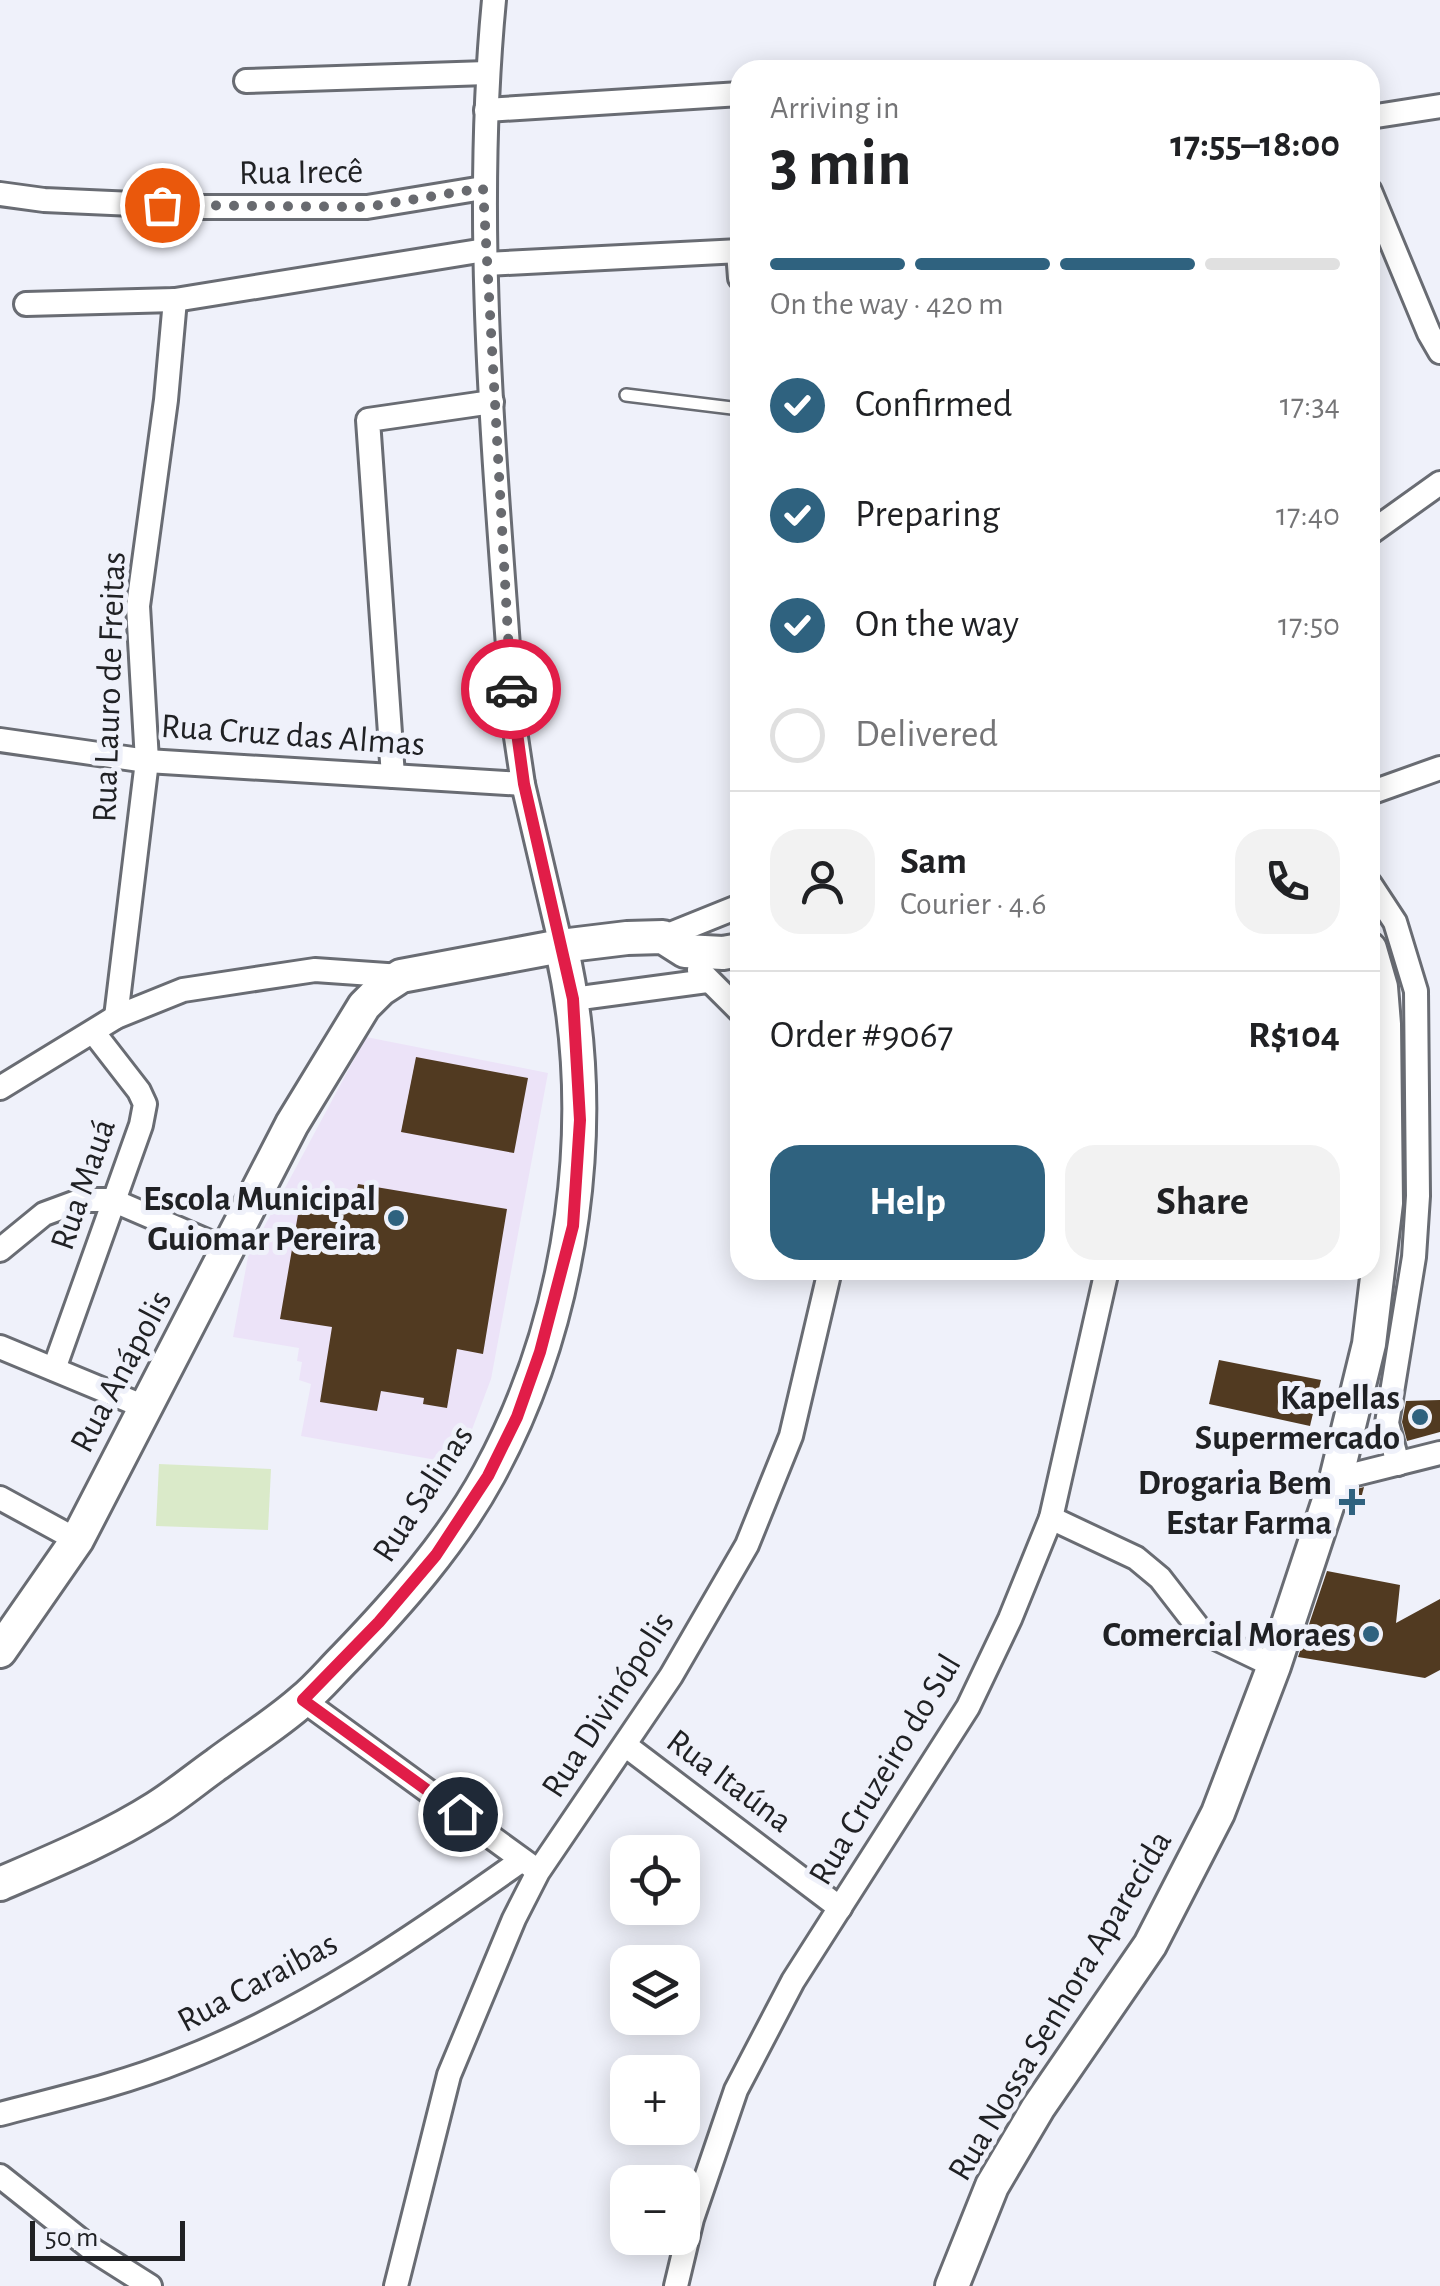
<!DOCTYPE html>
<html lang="en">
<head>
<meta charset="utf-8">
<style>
	body { margin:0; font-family:"Alegreya Sans",sans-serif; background:#f2f2f2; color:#202124; height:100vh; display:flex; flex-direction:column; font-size:38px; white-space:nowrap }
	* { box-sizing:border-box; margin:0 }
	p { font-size:32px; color:#757577 }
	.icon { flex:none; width:55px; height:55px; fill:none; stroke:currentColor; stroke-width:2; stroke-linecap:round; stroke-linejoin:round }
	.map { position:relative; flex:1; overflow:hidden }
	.panel { position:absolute; left:730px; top:60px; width:650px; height:1220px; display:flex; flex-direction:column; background:#fff; border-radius:30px; box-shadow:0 5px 25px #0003 }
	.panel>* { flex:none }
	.fabs { position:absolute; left:610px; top:1835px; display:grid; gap:20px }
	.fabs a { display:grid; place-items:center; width:90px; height:90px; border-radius:20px; background:#fff; box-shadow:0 5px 25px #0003; font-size:50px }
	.scale { position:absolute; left:30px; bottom:25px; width:155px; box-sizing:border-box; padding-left:10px; border:5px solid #202124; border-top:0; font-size:28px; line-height:35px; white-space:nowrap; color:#202124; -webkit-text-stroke:8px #eff1fa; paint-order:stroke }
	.pin { position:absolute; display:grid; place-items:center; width:85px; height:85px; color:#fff; margin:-42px; border:5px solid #fff; border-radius:50%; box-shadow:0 2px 10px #0007 }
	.courier { position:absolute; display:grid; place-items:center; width:100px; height:100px; margin:-50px; border:8px solid #e11d48; border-radius:50%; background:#fff; color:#222; box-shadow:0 2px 12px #0007 }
	.headline em { font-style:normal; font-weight:700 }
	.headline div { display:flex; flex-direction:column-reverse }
	.headline { display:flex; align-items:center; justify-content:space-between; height:170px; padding:0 40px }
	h1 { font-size:65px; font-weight:700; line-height:75px }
	.bar { display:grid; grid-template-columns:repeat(4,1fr); gap:15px 10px; align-content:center; height:120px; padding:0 40px }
	.bar i { height:12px; border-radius:8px; background:#e0e0e0 }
	.bar .active { background:#2f627f }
	.bar p { grid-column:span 4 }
	.line { display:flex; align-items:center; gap:25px; padding:0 40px; border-top:2px solid #e0e0e0 }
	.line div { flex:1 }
	.round { display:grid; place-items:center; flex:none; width:105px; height:105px; border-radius:30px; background:#f2f2f2 }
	ol { padding:0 40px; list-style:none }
	li { display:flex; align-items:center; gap:30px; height:110px }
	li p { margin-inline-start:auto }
	li .icon { padding:10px; border-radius:50%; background:#2f627f; color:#fff; stroke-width:4 }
	li:last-child { color:#757577 }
	li i { width:55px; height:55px; border:5px solid #e0e0e0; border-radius:50% }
	.cta { display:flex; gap:20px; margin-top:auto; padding:20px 40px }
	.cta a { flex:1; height:115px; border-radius:30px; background:#2f627f; color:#fff; font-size:40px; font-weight:700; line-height:115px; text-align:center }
	.cta a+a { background:#f2f2f2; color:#202124 }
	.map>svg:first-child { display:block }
	.education { fill:#ece3f8 }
	.green { fill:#daeac9 }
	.building { fill:#513a21 }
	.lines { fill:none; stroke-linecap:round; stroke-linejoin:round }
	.lane-casing { stroke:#696c73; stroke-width:16 }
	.street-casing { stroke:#696c73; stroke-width:28 }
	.secondary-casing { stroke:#696c73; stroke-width:38 }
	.lane { stroke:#fff; stroke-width:11 }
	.street { stroke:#fff; stroke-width:22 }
	.secondary { stroke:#fff; stroke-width:32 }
	.done { stroke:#686a6f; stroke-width:10; stroke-dasharray:0 18 }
	.route { stroke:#e11d48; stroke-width:12 }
	.poi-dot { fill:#2f627f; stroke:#eff1fa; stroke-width:4 }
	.labels { text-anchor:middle; stroke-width:10; stroke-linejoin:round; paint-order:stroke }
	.street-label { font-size:35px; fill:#202124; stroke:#eff1fa }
	.poi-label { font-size:35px; font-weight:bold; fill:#202124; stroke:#eff1fa; text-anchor:end }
</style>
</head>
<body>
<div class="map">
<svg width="1440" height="2286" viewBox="0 0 1440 2286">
	<rect width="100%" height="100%" fill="#eff1fa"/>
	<polygon class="education" points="366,1037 548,1073 491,1379 459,1464 301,1436 311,1384 299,1380 302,1362 297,1361 299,1348 233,1337 248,1257"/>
	<polygon class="green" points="159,1464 271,1469 268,1530 156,1526"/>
	<g class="building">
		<polygon points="416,1057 528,1078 514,1153 401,1132"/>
		<polygon points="358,1184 507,1209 483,1354 457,1349 447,1408 423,1404 424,1398 381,1391 377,1411 320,1402 332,1327 280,1319 301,1197 354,1205"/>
		<polygon points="1219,1360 1321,1380 1310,1426 1209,1404"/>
		<polygon points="1440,1400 1440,1432 1407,1441 1402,1422 1406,1401"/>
		<polygon points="1364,1487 1356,1518 1345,1517 1353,1490"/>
		<polygon points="1327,1571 1400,1585 1396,1623 1440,1599 1440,1670 1425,1678 1298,1657"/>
	</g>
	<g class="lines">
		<defs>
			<polyline id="lane" points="626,395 740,409"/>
			<g id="street">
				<path d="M494 0C471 238 497 479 513 717L523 784 561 946"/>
				<polyline points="246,81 487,73"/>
				<polyline points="486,110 740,94"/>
				<polyline points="1370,117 1440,106"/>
				<polyline points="1370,191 1429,333 1440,352"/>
				<polyline points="0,194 44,200 201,207 367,207 483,188"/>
				<polyline points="738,251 740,278"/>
				<polyline points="486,264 740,251"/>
				<polyline points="26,304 175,300 485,250"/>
				<polyline points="1370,533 1440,483"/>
				<polyline points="0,740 147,761 523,784"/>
				<polyline points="393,776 368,420 492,402"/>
				<polyline points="1370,793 1440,768"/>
				<polyline points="1370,884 1395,922 1416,991 1418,1196 1414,1257 1387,1423 1398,1464"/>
				<polyline points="663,937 740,906"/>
				<polyline points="699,970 740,1011"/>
				<polyline points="573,999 707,981"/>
				<polyline points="116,1017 147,761 138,606 166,400 175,300"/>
				<polyline points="0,1088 116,1017 183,990 315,970 401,976"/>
				<polyline points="0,1250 44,1214 82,1200 112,1200 228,1250"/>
				<polyline points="0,1347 147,1408"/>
				<polyline points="54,1369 141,1125 145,1104 139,1091 94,1033"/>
				<polyline points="1336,1479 1440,1453"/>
				<polyline points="0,1498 77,1540"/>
				<polyline points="1051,1518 1136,1558 1160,1578 1201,1631 1274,1666"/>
				<polyline points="303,1700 531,1866"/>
				<polyline points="625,1745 840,1908"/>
				<path d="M0 2114C61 2098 123 2084 182 2060 305 2012 415 1936 522 1860"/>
				<polyline points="0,2176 93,2250 150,2286"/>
				<polyline points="396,2286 449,2075 514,1919 538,1872 671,1676 747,1545 791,1436 830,1270"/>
				<polyline points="676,2286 692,2219 736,2090 793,1981 968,1707 1010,1619 1051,1518 1107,1270"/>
			</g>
			<g id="secondary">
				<polyline points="0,1651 77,1540 292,1124 364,1006 381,989 401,976 561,946 627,938 663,937 685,951 723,953 740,950"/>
				<path d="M0 1884C53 1861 107 1839 156 1808 177 1795 197 1778 217 1764 245 1743 276 1724 302 1701 318 1688 331 1672 345 1658 399 1602 452 1542 489 1474 574 1318 601 1119 561 946"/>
				<polyline points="952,2286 992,2186 1038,2108 1150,1945 1218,1813 1274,1666 1336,1479 1369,1344 1386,1203 1384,1024 1381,987 1370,949"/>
			</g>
		</defs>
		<use href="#lane" class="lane-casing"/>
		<use href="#street" class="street-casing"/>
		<use href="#secondary" class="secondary-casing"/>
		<use href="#lane" class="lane"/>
		<use href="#street" class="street"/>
		<use href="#secondary" class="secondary"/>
	</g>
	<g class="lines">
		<polyline class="done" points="162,205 367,207 483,188 511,689"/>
		<polyline class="route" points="460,1814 303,1700 379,1622 436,1555 488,1476 517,1417 540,1352 573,1226 580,1120 573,999 524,784 511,689"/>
	</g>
	<g class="poi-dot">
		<circle cx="396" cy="1218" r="10"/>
		<circle cx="1420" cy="1417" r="10"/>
		<path d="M1347 1487h10v10h10v10h-10v10h-10v-10h-10v-10h10z"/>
		<circle cx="1371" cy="1634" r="10"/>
	</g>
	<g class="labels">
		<g class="street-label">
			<text transform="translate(301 171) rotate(-1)" y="12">Rua Irecê</text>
			<text transform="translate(108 687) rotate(-88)" y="12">Rua Lauro de Freitas</text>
			<text transform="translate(293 734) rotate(4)" y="12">Rua Cruz das Almas</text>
			<text transform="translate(82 1184) rotate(-71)" y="12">Rua Mauá</text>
			<text transform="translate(120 1371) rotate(-62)" y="12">Rua Anápolis</text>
			<text transform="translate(422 1493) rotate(-57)" y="12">Rua Salinas</text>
			<text transform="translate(607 1704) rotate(-57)" y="12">Rua Divinópolis</text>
			<text transform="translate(884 1769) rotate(-59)" y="12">Rua Cruzeiro do Sul</text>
			<text transform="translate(730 1780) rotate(37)" y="12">Rua Itaúna</text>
			<text transform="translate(257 1981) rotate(-28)" y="12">Rua Caraibas</text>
			<text transform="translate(1059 2005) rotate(-59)" y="12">Rua Nossa Senhora Aparecida</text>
		</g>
		<g class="poi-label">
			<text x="376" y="1210">Escola Municipal<tspan x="376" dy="40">Guiomar Pereira</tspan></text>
			<text x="1400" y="1409">Kapellas<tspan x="1400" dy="40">Supermercado</tspan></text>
			<text x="1332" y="1494">Drogaria Bem<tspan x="1332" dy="40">Estar Farma</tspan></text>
			<text x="1351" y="1646">Comercial Moraes</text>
		</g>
	</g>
</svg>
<div class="fabs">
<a><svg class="icon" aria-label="locate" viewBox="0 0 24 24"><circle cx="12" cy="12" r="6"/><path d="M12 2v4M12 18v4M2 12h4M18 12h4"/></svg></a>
<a><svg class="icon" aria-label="layers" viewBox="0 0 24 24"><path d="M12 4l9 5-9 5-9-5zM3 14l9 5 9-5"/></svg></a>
<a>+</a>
<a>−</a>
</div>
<div class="scale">50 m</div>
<div class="pin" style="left:162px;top:205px;background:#ea580c"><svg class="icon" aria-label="bag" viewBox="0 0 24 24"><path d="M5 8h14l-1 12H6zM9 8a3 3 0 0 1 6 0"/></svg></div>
<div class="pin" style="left:460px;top:1814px;background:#1f2937"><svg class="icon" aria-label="home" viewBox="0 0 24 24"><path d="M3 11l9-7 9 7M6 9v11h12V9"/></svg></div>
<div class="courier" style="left:511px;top:689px"><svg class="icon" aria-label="car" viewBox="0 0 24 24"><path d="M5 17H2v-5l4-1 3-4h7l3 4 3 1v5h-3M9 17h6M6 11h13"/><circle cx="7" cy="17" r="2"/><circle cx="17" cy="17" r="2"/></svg></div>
<section class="panel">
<div class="headline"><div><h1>3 min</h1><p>Arriving in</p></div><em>17:55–18:00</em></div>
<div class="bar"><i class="active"></i><i class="active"></i><i class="active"></i><i></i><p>On the way · 420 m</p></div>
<ol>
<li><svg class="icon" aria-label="check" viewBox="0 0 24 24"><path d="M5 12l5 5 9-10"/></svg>Confirmed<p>17:34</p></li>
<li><svg class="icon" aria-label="check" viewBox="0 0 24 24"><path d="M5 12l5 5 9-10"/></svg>Preparing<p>17:40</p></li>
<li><svg class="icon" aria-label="check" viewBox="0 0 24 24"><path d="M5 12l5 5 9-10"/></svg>On the way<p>17:50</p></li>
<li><i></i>Delivered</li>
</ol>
<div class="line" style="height:180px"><a class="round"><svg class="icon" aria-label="person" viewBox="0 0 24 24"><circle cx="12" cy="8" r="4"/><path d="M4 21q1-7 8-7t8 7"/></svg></a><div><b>Sam</b><p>Courier · 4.6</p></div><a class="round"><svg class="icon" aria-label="phone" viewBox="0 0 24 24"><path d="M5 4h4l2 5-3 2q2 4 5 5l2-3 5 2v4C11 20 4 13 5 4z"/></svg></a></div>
<div class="line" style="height:130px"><div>Order #9067</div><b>R$104</b></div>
<div class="cta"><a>Help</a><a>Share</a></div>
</section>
</div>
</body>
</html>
